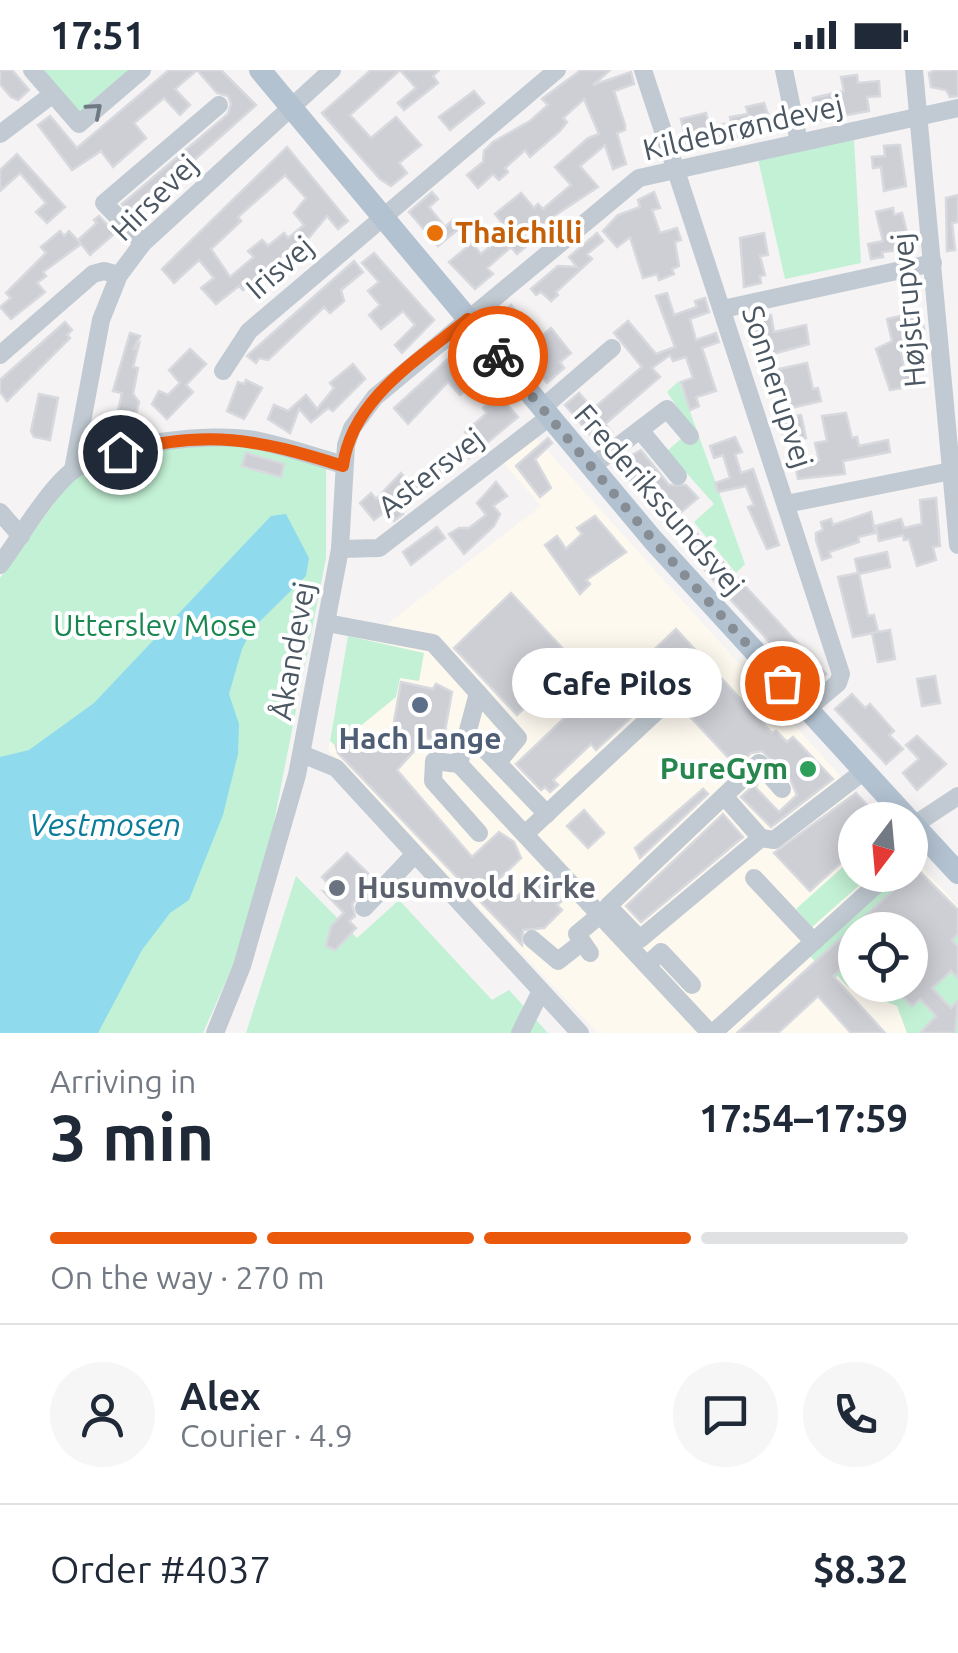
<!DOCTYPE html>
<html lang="en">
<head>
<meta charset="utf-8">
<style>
	body { margin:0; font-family:Ubuntu,sans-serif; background:#f6f6f7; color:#1f2937; height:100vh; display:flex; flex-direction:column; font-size:38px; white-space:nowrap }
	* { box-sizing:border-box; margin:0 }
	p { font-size:32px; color:#747a83 }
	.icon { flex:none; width:55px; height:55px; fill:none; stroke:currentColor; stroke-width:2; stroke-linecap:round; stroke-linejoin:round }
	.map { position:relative; height:963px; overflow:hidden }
	.details { display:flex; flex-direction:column; background:#fff; flex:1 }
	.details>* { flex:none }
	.needle { width:65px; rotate:196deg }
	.fabs { position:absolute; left:838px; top:732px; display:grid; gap:20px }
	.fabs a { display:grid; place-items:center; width:90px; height:90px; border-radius:50%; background:#fff; box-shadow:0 5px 25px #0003; font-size:50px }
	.pin { position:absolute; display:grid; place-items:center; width:85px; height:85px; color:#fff; margin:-42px; border:5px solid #fff; border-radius:50%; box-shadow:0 2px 10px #0007 }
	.courier { position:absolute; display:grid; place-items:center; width:100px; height:100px; margin:-50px; border:8px solid #ea580c; border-radius:50%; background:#fff; color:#222; box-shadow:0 2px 12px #0007 }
	.bubble { position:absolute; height:70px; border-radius:35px; background:#fff; box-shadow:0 5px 25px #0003; font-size:32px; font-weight:700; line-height:70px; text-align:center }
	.headline em { font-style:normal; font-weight:700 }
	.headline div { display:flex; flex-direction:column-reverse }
	.headline { display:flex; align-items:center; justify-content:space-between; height:170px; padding:0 50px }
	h1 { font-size:65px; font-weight:700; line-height:75px }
	.bar { display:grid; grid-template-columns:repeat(4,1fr); gap:15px 10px; align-content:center; height:120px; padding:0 50px }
	.bar i { height:12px; border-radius:8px; background:#e0e1e3 }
	.bar .on { background:#ea580c }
	.bar p { grid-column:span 4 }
	.line { display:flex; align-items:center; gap:25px; padding:0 50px; border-top:2px solid #e0e1e3 }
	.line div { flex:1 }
	.round { display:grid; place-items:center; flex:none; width:105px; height:105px; border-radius:52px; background:#f6f6f7 }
	.status { display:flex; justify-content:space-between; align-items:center; height:70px; padding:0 50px; background:#fff; direction:ltr }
	.status svg { height:28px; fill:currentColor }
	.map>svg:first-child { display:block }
	.commercial { fill:#fdf9ef; fill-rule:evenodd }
	.green { fill:#c3f1d5; fill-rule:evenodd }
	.water { fill:#90daee }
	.building { fill:#cdcfd5; stroke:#d7d9de; stroke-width:2.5; fill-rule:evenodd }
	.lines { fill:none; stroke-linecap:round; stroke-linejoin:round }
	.minor { stroke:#c1cad2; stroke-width:18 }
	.major { stroke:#b3c2d1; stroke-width:22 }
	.oneway { stroke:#6e7983 }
	.done { stroke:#868d94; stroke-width:10; stroke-dasharray:0 18 }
	.route { stroke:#ea580c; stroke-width:12 }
	.food-dot { fill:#e8710a; stroke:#fff; stroke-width:4 }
	.service-dot { fill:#5c6f8a; stroke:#fff; stroke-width:4 }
	.leisure-dot { fill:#2e9e5b; stroke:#fff; stroke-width:4 }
	.worship-dot { fill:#6b7280; stroke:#fff; stroke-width:4 }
	.labels { text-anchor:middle; stroke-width:8; stroke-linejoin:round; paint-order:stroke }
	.street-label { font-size:30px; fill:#4a5661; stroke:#fff }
	.food-label { font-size:30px; font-weight:bold; fill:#c56008; stroke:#fff; text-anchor:start }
	.park-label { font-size:30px; fill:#17864f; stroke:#fff }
	.service-label { font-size:30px; font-weight:bold; fill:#4e5e75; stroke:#fff }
	.leisure-label { font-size:30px; font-weight:bold; fill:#27864d; stroke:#fff; text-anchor:end }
	.worship-label { font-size:30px; font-weight:bold; fill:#5b616d; stroke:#fff; text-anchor:start }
	.water-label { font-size:32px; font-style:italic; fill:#0c7c9b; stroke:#fff }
</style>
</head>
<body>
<div class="status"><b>17:51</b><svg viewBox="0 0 49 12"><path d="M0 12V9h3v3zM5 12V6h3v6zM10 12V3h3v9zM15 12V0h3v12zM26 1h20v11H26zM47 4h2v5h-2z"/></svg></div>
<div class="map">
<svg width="958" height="963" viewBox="0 0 958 963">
	<rect width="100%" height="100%" fill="#f5f3f3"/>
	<path class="commercial" d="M535 367 880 750H855V805H910V783L958 836V963H598L328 680 351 548 386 555 541 436 503 392ZM855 860H910V915H855Z"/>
	<g class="green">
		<polygon points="39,0 136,0 79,48"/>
		<polygon points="854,70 861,193 785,209 758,89"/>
		<polygon points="679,311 745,494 736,503 694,452 714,434 667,381 691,360 676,343 677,337 667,322"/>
		<polygon points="195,373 253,376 326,397 326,488 269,777 233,895 203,963 0,963 0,508 71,410 106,391"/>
		<polygon points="348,566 424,583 419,611 400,608 396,627 336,676 330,671"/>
		<polygon points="855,786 855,805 871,805 812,857 796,839"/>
		<path d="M912 794 958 841V963H907L897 936 847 916 838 906 832 910 810 886 900 805H910ZM855 860H910V915H855Z"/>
		<polygon points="296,806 357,868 399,830 492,930 509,920 548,963 246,963"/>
	</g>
	<polygon class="water" points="286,444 309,488 306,506 252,559 242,579 229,624 239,654 238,684 223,745 189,830 170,843 142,880 98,963 0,963 0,687 29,680 94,633 271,446"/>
	<g class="building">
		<polygon points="0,0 12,0 29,20 18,30 11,27 0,14"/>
		<polygon points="169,0 221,0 256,35 192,92 187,87 129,141 122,134 228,44 231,34 228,26 217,23 197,0 175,19 190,35 180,45 164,28 134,53 146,68 113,97 101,81 72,100 38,55 50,46 77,78"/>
		<polygon points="371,0 439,0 433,6 438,13 404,40 398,33 416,18 400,0 350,45 371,68 396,47 421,75 399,93 407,103 391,116 380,109 322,43"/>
		<polygon points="581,0 610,0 593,15 631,2 634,14 614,21 625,55 625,60 617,63 626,94 613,99 605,75 580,96 598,117 554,146 525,170 529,174 517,184 511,177 487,198 493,204 475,219 449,192 472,173 481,184 502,166 496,160 503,154 495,144 521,123 534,138 538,134 543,139 571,115 555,97 588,68 599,64 584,29 563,48 567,52 560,61 530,87 525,80 505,98 508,102 499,110 493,104 478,118 467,105 483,92 484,81 493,72 530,51 548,35 542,29"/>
		<polygon points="936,0 958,0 958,26 950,27 946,20 931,17 929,3"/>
		<polygon points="857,5 858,13 879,11 880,26 867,27 869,41 814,51 813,28 844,21 841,7"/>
		<polygon points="474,21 484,33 450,60 439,47"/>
		<polygon points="764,33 772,56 756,60 757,64 687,78 681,49 706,43 709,57 731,53 730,47 748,44 746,37"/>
		<polygon points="896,75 900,75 906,116 884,121 881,97 873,98 872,87 885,86 884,76"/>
		<path d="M287 77 348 151 338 159 327 146 298 181 294 177 243 220 239 216 216 234 201 218 214 208 199 190 174 213 162 199ZM285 105 306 128 294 143 304 155 288 168 284 163 268 176 262 170 248 181 254 187 230 207 211 179 241 151 238 147Z"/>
		<polygon points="17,84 65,137 47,153 36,142 46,133 20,103 0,121 0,100"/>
		<polygon points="432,122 438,129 429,137 445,157 454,149 461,157 438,176 409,142"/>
		<polygon points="654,122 660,138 652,140 660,163 677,158 681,170 675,172 679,196 672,199 674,204 659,210 657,204 643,208 630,167 617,177 603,161 618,145 640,137 638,130"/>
		<polygon points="958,125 958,152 952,153 955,180 947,181 946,128"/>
		<polygon points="893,138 894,145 902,143 911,179 882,182 883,187 871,189 868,174 883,171 876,142"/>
		<polygon points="99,146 115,163 90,185 78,170 97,153 94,150"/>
		<polygon points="60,161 64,166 69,161 81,174 43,202 46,206 37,213 45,222 11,249 0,237 11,228 6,223 46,183 41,177"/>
		<polygon points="597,163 603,171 587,184 592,189 556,222 558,225 551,231 541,222 536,225 531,219 558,196 577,197 569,187"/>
		<polygon points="764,163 768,185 760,186 765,205 760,206 761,213 744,217 740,168"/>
		<polygon points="374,183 434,250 402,283 395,275 415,255 403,241 381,259 369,245 380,235 368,221 379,212 362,193"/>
		<polygon points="354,191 363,202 341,220 344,231 330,243 324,237 268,290 259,288 256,293 247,286"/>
		<polygon points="667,223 674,245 697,237 695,231 705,228 709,242 690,249 696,270 716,263 719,272 702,278 716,321 696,327 699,336 690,340 681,312 693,308 686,287 673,291 670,285 652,298 660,307 605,354 612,362 598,374 565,335 579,323 593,339 642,297 614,263 628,251 656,284 675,277 656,226"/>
		<polygon points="511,235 538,269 551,258 571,283 560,292 564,298 547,313 496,252"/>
		<polygon points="920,242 924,259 909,262 911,273 900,275 904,299 912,297 915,309 906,311 907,317 890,320 876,279 892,271 887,249"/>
		<polygon points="771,245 774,262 806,255 809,274 758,288 755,249"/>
		<polygon points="65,252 72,260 67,265 70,268 7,331 0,322 0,310"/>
		<polygon points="130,263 140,266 133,280 139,274 133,297 138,298 133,324 139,332 131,364 119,362 115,367 104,364 108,345 117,346 122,323 113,321"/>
		<polygon points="190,279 206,294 186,315 193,322 167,349 152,334 159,321 168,325 180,313 169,300"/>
		<polygon points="451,286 464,301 469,296 478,307 481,304 518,347 469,388 459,375 469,367 465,362 487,343 483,338 486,335 470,316 460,325 448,312 408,354 394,338"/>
		<polygon points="807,293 813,319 818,318 821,331 791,338 786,314 774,317 770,301"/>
		<polygon points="353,294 365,309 333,341 328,338 311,352 299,339 290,363 268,349 274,335 288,341 306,325 317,339 334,318 330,313"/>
		<polygon points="246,310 262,318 244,349 227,341 238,312 244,314"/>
		<polygon points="39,324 58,328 50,370 34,367 31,361"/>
		<polygon points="846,343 852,368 857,367 859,376 888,370 890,382 843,391 845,404 798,409 795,395 819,390 815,373 827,371 822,346"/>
		<polygon points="801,345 806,368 785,373 779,349"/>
		<polygon points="735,367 742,382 735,384 741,403 753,399 779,475 767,479 748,437 754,435 746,416 718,422 715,413 730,408 723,385 714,388 710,376"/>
		<polygon points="548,368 552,373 535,389 551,418 540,427 516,396"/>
		<polygon points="641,380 669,415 686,415 698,428 679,444 826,604 815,615 808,614 720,518 616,394"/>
		<polygon points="246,383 284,394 281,407 242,396"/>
		<polygon points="442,385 453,400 400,440 403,444 394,451 386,441 374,450 360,433 371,423 376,429 401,403 408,411 414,407 416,410"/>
		<polygon points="496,412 507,426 493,436 500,444 494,456 464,484 449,464 459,458 469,458 486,445 477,433"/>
		<polygon points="936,428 940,476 933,477 936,490 917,496 909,469 904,470 903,465 879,471 876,456 901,449 904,458 922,454 920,430"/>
		<polygon points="871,442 875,463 858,467 859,472 829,482 831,487 822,490 816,470 816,463 823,460 821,452 831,449 833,455"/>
		<polygon points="595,446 626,482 586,510 590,514 580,524 545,475 557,466 566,479 582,464 577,458"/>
		<polygon points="437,457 445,468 411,495 403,482"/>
		<polygon points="887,482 890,497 859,504 868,546 874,545 878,562 853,567 838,507 858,503 855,489"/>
		<polygon points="511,523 580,597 593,586 605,599 565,637 547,617 517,645 454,578"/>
		<polygon points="676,559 772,663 776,661 787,672 793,667 833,709 771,757 741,727 758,711 756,718 779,742 797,725 791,711 762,681 751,683 737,697 640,593"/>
		<polygon points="890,560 895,589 878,592 872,563"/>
		<polygon points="935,606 940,633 922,636 917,609"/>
		<polygon points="401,612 433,619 436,614 452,622 443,672 426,668 397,700 472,787 499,762 514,772 521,788 498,810 516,828 539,805 553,814 563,830 557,835 562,840 544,858 523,860 522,875 338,683 336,676 354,659 379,680 391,669"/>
		<polygon points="615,619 636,643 596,680 591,674 553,710 558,715 550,722 545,717 541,720 516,694 575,638 584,648"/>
		<polygon points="852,624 865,638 870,634 894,661 889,665 903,679 886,694 835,639"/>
		<polygon points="917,666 946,694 917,720 903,703 919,689 906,675"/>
		<polygon points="703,719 708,724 640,788 635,778"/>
		<polygon points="856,723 881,750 855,750 855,780 810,821 774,783"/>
		<polygon points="584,740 604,763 588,778 567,756"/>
		<polygon points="723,744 743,767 641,852 626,836"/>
		<polygon points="347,783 374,809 352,834 355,846 349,851 356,858 335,880 326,876 331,856 344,843 324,822 340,827 322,807"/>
		<polygon points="917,799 958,840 958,864 952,870 958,877 958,908 951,901 932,918 951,938 958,931 955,963 920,963 936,946 920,929 912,936 898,922 910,915 910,860 855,860 855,886 833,906 885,963 851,963 818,926 778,963 737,963"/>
	</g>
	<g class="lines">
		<g class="minor">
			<polyline points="32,0 79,54 142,0"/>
			<polyline points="643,0 841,604 838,613 807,639"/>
			<polyline points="784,0 799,72"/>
			<polyline points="914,0 958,475"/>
			<polyline points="0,64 53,24"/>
			<polyline points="143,173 104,133 219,35"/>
			<polyline points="723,239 933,193"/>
			<polyline points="0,285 93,204 104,201 119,205"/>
			<polyline points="223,301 249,261 557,0"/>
			<polyline points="541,339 612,278"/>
			<polyline points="640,360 678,406"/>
			<polyline points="591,397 667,339 690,366"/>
			<polyline points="73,400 101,250 119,205 143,173 332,0"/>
			<polyline points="786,434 951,401"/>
			<polyline points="0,442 21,466"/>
			<polyline points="340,479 379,478 548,348"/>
			<path d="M0 495C19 469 50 416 75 399 113 373 210 362 255 370 284 376 314 386 343 395"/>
			<polyline points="327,553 433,573 478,623 459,694 710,963"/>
			<polyline points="478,623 518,668 498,692"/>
			<polyline points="468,662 547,744"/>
			<polyline points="302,684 336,698 580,963"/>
			<polyline points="459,694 434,691 433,711 479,763"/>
			<polyline points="724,726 608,836 640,869 761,768 774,770 864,701"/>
			<polyline points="914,755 958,726"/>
			<polyline points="525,764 656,642"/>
			<polyline points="761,768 724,726 759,693 782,719"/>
			<polyline points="910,784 928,769"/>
			<polyline points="754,808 814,872"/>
			<polyline points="364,838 415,784"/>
			<polyline points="532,869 558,891 581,873"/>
			<polyline points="590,883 577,864 600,845"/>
			<polyline points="647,895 661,882 692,915"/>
			<polyline points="215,963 242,896 297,705 340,479 346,375 352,358 375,327 639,108 958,38"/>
			<polyline points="520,963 541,921"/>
			<polyline points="713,963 887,805"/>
		</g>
		<g class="major">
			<polyline points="260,0 653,470 909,750"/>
			<polyline points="910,751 958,803"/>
		</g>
	</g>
	<defs><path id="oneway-chevron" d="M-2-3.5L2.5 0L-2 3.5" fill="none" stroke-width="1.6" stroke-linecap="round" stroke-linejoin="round" transform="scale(2.5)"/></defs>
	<use class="oneway" href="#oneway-chevron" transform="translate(95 40) rotate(-41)"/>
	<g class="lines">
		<polyline class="done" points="498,286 653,470 782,613"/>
		<path class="route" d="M120 382C207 359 258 369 343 396 352 328 419 289 468 249L498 286"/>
	</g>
	<circle class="food-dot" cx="435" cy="163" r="10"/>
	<circle class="service-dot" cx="420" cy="635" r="10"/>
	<circle class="leisure-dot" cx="808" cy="699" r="10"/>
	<circle class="worship-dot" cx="337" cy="818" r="10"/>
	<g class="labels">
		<g class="street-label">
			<text transform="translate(743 58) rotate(-13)" y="10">Kildebrøndevej</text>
			<text transform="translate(155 128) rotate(-45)" y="10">Hirsevej</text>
			<text transform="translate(280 198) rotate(-41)" y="10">Irisvej</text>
			<text transform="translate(909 240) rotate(-95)" y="10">Højstrupvej</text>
			<text transform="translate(777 317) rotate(72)" y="10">Sonnerupvej</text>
			<text transform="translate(431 403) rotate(-38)" y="10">Astersvej</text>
			<text transform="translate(659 430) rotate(49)" y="10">Frederikssundsvej</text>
			<text transform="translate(293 581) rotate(-80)" y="10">Åkandevej</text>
		</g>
		<g class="food-label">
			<text x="455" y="173">Thaichilli</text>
		</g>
		<g class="park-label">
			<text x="155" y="566">Utterslev Mose</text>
		</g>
		<g class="service-label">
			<text x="420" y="679">Hach Lange</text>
		</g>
		<g class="leisure-label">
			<text x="788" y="709">PureGym</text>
		</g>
		<g class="worship-label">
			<text x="357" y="828">Husumvold Kirke</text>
		</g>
		<g class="water-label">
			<text x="105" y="766">Vestmosen</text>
		</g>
	</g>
</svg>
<div class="fabs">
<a><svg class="needle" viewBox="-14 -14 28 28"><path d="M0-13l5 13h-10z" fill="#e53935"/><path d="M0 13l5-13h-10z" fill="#747a83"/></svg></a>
<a><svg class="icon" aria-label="locate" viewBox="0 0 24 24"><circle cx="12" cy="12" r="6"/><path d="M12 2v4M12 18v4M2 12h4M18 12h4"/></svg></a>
</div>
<div class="pin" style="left:782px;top:613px;background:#ea580c"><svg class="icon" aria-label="bag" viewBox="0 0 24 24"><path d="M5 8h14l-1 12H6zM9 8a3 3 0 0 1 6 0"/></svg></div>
<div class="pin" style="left:120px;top:382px;background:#1f2937"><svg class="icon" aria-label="home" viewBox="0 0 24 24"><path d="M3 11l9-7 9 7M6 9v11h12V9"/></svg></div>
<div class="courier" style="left:498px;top:286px"><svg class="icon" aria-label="bike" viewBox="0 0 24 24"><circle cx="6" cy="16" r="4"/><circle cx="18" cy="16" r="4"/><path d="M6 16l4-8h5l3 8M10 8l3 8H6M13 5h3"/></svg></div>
<div class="bubble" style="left:512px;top:578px;width:210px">Cafe Pilos</div>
</div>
<section class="details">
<div class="headline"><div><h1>3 min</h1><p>Arriving in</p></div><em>17:54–17:59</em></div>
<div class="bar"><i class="on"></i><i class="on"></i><i class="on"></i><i></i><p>On the way · 270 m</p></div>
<div class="line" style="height:180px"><a class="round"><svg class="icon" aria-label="person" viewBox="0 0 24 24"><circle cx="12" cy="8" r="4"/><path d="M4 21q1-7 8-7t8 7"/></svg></a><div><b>Alex</b><p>Courier · 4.9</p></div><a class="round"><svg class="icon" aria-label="chat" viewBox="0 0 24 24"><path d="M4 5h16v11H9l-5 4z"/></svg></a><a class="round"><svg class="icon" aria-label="phone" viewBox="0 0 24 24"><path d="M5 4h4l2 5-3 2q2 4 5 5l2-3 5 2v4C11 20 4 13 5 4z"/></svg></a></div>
<div class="line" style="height:130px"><div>Order #4037</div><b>$8.32</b></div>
</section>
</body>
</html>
